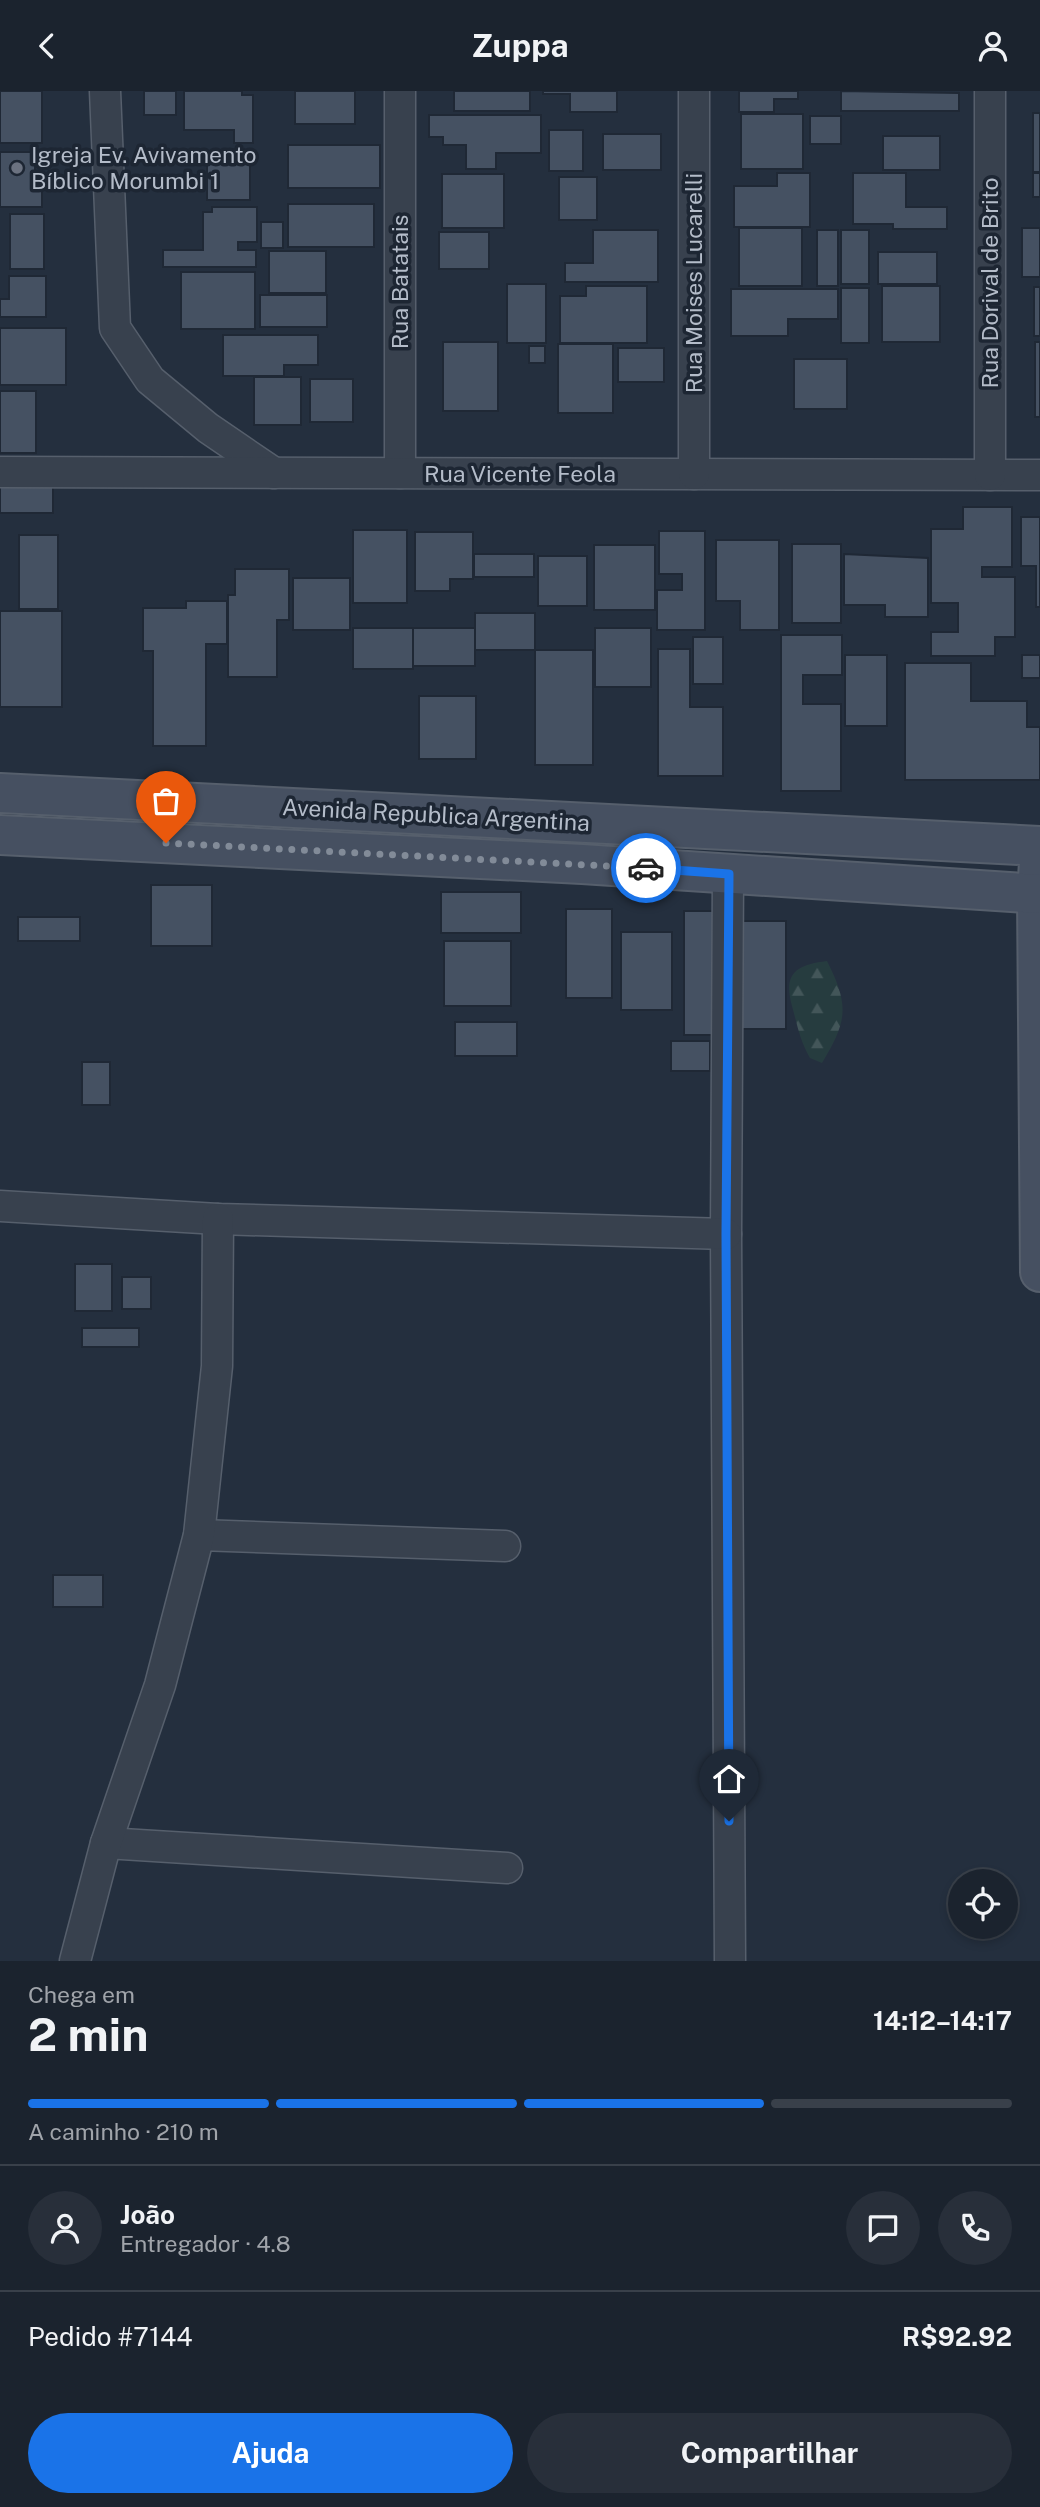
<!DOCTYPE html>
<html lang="pt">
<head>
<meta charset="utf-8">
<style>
	body { margin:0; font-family:"Public Sans",sans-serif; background:#282f3a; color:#f1f3f6; height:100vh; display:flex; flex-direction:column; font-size:26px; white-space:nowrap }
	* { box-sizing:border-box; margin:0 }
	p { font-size:23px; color:#a0a4aa }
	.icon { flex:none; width:38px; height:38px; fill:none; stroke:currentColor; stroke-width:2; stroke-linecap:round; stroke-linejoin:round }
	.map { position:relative; height:1870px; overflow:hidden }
	.panel { display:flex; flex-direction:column; background:#1b232e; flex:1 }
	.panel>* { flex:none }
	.controls { position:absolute; left:948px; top:1778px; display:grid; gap:14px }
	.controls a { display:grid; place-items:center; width:70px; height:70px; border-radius:50%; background:#1b232e; box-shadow:0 4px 10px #0003,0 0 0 2px #39404a; font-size:35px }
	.pin { position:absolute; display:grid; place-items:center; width:60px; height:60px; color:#fff; margin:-72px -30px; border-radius:50% 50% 50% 0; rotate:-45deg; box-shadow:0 0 7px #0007 }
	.pin .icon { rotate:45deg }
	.courier { position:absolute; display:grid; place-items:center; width:70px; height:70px; margin:-35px; border:5px solid #1a73e8; border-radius:50%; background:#fff; color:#222; box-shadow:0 2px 9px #0007 }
	.summary em { font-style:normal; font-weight:700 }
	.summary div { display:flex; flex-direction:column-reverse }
	.summary { display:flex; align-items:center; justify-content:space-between; height:119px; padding:0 28px }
	h1 { font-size:46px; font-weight:700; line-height:52px }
	.bar { display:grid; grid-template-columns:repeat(4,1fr); gap:10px 7px; align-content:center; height:84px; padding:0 28px }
	.bar i { height:9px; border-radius:5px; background:#39404a }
	.bar .active { background:#1a73e8 }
	.bar p { grid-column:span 4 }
	.line { display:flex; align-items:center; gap:18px; padding:0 28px; border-top:2px solid #39404a }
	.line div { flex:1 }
	.round { display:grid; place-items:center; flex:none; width:74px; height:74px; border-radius:37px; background:#282f3a }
	.primary-button { display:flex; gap:14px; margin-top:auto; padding:14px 28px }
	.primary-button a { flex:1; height:80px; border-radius:42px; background:#1a73e8; color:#fff; font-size:28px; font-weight:700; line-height:80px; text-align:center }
	.primary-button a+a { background:#282f3a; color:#f1f3f6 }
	header { display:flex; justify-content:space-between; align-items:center; height:91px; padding:0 28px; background:#1b232e; font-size:32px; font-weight:700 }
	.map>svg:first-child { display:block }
	.forest { fill:url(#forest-firs) }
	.building { fill:#455162; stroke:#1f2835; stroke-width:2 }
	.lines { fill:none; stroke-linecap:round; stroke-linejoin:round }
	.minor-casing { stroke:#565f6c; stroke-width:33 }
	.secondary-casing { stroke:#565f6c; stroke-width:42 }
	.minor { stroke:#38414e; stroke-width:30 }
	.secondary { stroke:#465061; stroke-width:38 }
	.done { stroke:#828b98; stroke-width:7; stroke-dasharray:0 12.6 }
	.route { stroke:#1a73e8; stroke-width:9 }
	.worship-dot { fill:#6b7280; stroke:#1d2633; stroke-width:2.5 }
	.labels { text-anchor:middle; stroke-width:7; stroke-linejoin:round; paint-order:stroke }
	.poi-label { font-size:23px; fill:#b4bcc9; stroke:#1d2633; text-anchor:start }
	.street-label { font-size:23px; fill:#b4bcc9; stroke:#1d2633 }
</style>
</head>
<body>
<header><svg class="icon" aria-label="back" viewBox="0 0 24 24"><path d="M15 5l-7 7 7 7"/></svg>Zuppa<svg class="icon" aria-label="person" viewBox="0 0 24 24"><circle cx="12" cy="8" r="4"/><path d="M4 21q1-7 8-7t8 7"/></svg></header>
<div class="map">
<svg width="1040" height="1870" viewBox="0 0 1040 1870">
	<defs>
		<pattern id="forest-firs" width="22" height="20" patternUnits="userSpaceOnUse" patternTransform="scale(1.75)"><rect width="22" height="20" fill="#263c3f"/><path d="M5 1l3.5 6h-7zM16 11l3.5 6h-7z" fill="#435659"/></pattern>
	</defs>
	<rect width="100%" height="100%" fill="#242f3e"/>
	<path class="forest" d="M827 870C849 914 848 929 822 972L810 967C800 950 797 933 792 915 783 882 796 874 827 870Z"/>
	<g class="building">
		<rect x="0" y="0" width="42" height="52"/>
		<rect x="144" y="0" width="32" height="24"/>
		<polygon points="184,0 242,0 242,4 253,4 253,52 234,52 234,39 184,39"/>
		<rect x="295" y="0" width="60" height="33"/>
		<rect x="454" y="0" width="76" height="20"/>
		<polygon points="543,0 617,0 617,21 570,21 570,3 543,3"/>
		<polygon points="739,0 798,0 798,8 774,8 774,21 739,21"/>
		<polygon points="841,0 959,2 959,20 841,20"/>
		<rect x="1033" y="22" width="7" height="59"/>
		<rect x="741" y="23" width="62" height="55"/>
		<polygon points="429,24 541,24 541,62 496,62 496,78 466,78 466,54 443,54 443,46 429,46"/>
		<rect x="810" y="25" width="31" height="28"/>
		<rect x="549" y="39" width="34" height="41"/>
		<rect x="603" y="43" width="58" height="36"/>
		<rect x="883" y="45" width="57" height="34"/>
		<rect x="288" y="54" width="92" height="43"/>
		<polygon points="0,61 35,61 35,93 42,93 42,116 0,116"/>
		<rect x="207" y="64" width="43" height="45"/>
		<polygon points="777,82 810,82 810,136 734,136 734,95 777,95"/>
		<polygon points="853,82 906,82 906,116 947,116 947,138 893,138 893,133 853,133"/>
		<rect x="1033" y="82" width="7" height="24"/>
		<rect x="442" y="83" width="62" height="54"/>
		<rect x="559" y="86" width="38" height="43"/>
		<rect x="288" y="113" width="86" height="43"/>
		<polygon points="212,116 257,116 257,151 238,151 238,159 256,159 256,176 163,176 163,159 203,159 203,121 212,121"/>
		<rect x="10" y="123" width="34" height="55"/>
		<rect x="261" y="131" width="22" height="26"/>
		<rect x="739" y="137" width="63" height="58"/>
		<rect x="1022" y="137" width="18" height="49"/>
		<polygon points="593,139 658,139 658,191 565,191 565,172 593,172"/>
		<rect x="817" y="139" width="21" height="56"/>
		<rect x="841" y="139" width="28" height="54"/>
		<rect x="439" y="141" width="50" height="37"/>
		<rect x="269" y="160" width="57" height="42"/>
		<rect x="878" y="161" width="59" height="32"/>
		<rect x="181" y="181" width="74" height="57"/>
		<polygon points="9,185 46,185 46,226 0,226 0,208 9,208"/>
		<rect x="507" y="193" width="39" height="59"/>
		<polygon points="586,195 647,195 647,252 560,252 560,205 586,205"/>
		<rect x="882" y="195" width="58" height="56"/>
		<rect x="1034" y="196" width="6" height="49"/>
		<rect x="841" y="197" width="28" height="55"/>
		<polygon points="731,198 838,198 838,228 788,228 788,245 731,245"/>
		<rect x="260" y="204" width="67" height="32"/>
		<rect x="0" y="237" width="66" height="57"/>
		<polygon points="223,244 318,244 318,274 284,274 284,285 223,285"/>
		<rect x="443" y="251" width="55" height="69"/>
		<rect x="1035" y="251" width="5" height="75"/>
		<rect x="558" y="253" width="55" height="69"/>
		<rect x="529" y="255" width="16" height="17"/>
		<rect x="618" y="257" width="46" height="34"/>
		<rect x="794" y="268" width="53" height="50"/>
		<rect x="254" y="286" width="47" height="48"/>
		<rect x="310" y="288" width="43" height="43"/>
		<rect x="0" y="300" width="36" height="62"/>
		<rect x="0" y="393" width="53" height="29"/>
		<polygon points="963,416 1012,416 1012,476 982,476 982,486 1015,486 1015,546 995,546 995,565 931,565 931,541 958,541 958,512 931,512 931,438 963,438"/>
		<polygon points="1021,426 1040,426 1040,516 1036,516 1036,475 1021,475"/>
		<rect x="353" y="439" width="54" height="73"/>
		<polygon points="659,440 705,440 705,539 657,539 657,499 682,499 682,483 659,483"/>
		<polygon points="415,441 473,441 473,488 450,488 450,500 415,500"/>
		<rect x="19" y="444" width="39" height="74"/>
		<polygon points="716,449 779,449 779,539 740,539 740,510 716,510"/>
		<rect x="792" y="453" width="49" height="79"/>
		<rect x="594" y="454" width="61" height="65"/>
		<rect x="474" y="463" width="60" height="23"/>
		<polygon points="844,463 928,467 928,526 885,526 885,514 844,514"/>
		<rect x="538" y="465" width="49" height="50"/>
		<polygon points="235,478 289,478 289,529 277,529 277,586 228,586 228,504 235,504"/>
		<rect x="293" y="487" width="57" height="52"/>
		<polygon points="186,510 227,510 227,553 206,553 206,655 153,655 153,560 143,560 143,517 186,517"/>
		<rect x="0" y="520" width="62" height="96"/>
		<rect x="475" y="522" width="60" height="37"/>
		<rect x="353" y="537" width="60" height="41"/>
		<rect x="413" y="537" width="62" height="38"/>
		<rect x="595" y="537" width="56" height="59"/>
		<polygon points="781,544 842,544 842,584 803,584 803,613 841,613 841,700 781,700"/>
		<rect x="693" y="546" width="30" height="47"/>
		<polygon points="658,558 690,558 690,616 723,616 723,685 658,685"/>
		<rect x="535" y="559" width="58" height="115"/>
		<rect x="845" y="564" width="42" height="71"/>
		<rect x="1022" y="564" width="18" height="23"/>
		<polygon points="905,572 971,572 971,610 1027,610 1027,636 1040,636 1040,689 905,689"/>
		<rect x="419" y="605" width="57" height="63"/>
		<rect x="151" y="794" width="61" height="61"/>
		<rect x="441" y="801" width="80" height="41"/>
		<rect x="566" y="818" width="46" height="89"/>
		<rect x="684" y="820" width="32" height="124"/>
		<rect x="18" y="826" width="62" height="24"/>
		<rect x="736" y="830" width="50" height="108"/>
		<rect x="621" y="841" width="51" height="78"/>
		<rect x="444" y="850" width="67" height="65"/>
		<rect x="455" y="931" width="62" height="34"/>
		<rect x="671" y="950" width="39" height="30"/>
		<rect x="82" y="971" width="28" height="43"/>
		<rect x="75" y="1173" width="37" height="47"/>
		<rect x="122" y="1186" width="29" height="32"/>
		<rect x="82" y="1237" width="57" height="19"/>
		<rect x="53" y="1484" width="50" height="32"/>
	</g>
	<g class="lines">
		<defs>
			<g id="minor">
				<polyline points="105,0 115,237 150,289 208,337 274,382"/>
				<polyline points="400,0 400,382"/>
				<polyline points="0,381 1040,384"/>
				<polyline points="694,383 694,0"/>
				<polyline points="990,384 990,0"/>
				<polyline points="728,783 726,1143 730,1870"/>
				<polyline points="0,1115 218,1128 726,1143"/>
				<polyline points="199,1444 505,1455"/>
				<polyline points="106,1752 507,1777"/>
				<polyline points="75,1870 106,1752 160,1594 199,1444 217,1275 218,1128"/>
			</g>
			<g id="secondary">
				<polyline points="0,702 1040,755 1037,803 1040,1181"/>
				<polyline points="0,744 582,773 1040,803"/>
			</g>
		</defs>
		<use href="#minor" class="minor-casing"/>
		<use href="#secondary" class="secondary-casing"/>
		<use href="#minor" class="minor"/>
		<use href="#secondary" class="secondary"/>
	</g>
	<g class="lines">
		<polyline class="done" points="166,752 646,777"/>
		<polyline class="route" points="646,777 729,783 726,1143 729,1730"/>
	</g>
	<circle class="worship-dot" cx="17" cy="77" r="7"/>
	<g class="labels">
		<g class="poi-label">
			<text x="31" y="72">Igreja Ev. Avivamento<tspan x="31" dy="26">Bíblico Morumbi 1</tspan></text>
		</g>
		<g class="street-label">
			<text transform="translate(400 191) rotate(-90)" y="8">Rua Batatais</text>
			<text transform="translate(694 192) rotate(-90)" y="8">Rua Moises Lucarelli</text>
			<text transform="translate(990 192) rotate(-90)" y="8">Rua Dorival de Brito</text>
			<text x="520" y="391">Rua Vicente Feola</text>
			<text transform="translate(436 724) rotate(3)" y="8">Avenida Republica Argentina</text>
		</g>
	</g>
</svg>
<div class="controls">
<a><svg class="icon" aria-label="locate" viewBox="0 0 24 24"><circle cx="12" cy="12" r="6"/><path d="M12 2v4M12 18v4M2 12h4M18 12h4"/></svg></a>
</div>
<div class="pin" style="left:166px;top:752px;background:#ea580c"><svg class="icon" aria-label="bag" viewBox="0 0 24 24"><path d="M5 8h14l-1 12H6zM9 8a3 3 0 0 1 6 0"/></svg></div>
<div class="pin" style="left:729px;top:1730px;background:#1f2937"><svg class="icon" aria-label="home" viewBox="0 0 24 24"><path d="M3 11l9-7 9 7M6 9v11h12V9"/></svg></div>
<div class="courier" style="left:646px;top:777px"><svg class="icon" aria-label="car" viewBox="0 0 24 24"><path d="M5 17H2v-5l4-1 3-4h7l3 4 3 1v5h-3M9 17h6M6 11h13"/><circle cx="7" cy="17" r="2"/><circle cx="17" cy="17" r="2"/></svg></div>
</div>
<section class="panel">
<div class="summary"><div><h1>2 min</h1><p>Chega em</p></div><em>14:12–14:17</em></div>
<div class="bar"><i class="active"></i><i class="active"></i><i class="active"></i><i></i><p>A caminho · 210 m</p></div>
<div class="line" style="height:126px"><a class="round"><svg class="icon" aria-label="person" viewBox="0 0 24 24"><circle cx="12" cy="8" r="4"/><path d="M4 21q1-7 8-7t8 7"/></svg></a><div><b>João</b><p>Entregador · 4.8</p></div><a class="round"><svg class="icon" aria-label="chat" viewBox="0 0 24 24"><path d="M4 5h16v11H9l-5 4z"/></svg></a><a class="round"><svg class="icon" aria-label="phone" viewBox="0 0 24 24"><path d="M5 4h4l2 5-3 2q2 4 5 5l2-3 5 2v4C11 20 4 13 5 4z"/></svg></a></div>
<div class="line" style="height:91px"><div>Pedido #7144</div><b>R$92.92</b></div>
<div class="primary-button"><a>Ajuda</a><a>Compartilhar</a></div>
</section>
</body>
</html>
